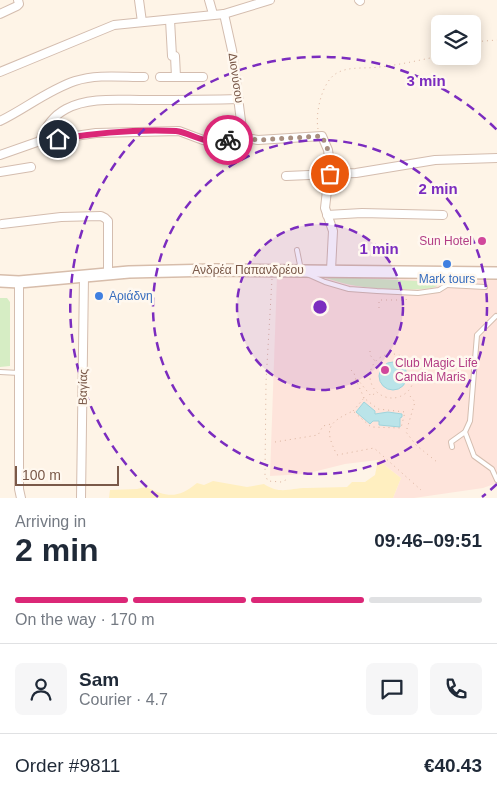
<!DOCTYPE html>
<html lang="en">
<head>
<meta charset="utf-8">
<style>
	body { margin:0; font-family:Helvetica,sans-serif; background:#f6f6f7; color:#1f2937; height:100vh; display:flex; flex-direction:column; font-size:19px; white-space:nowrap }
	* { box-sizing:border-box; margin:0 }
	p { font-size:16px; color:#747a83 }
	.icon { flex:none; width:28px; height:28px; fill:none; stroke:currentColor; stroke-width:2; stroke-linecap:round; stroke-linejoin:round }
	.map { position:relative; height:498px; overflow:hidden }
	.panel { display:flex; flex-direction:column; background:#fff; flex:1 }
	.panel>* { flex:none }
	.controls { position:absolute; left:431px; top:15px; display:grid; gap:10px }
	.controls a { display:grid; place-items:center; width:50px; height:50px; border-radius:8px; background:#fff; box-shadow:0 2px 12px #0003; font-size:25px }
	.scale { position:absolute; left:15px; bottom:12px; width:104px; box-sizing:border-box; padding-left:5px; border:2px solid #7a5949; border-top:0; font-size:14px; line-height:18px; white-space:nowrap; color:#7a5949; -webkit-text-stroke:4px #fff8ef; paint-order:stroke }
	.pin { position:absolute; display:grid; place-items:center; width:42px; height:42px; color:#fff; margin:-21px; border:2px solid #fff; border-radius:50%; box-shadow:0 1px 5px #0007 }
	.courier { position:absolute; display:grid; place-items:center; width:50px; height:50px; margin:-25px; border:4px solid #db2777; border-radius:50%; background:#fff; color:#222; box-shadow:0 1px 6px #0007 }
	.overview em { font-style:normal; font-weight:700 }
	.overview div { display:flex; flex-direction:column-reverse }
	.overview { display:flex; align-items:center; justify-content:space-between; height:85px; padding:0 15px }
	h1 { font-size:32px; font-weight:700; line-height:38px }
	.bar { display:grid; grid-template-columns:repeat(4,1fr); gap:8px 5px; align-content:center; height:60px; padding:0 15px }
	.bar i { height:6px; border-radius:4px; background:#e0e1e3 }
	.bar .selected { background:#db2777 }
	.bar p { grid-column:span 4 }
	.line { display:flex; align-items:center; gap:12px; padding:0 15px; border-top:1px solid #e0e1e3 }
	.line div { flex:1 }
	.round { display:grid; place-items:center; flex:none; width:52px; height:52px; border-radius:8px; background:#f6f6f7 }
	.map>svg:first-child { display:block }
	.commercial { fill:#fee4db }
	.green { fill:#d6edc4 }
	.sand { fill:#ffefc0 }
	.water { fill:#bae4e9; stroke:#9fd4dc }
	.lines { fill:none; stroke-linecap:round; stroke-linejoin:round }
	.service-casing { stroke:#d4bdaf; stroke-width:6 }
	.minor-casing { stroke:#d4bdaf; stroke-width:10 }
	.secondary-casing { stroke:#d7bdab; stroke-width:14 }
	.path { stroke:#dbb49f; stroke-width:1; stroke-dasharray:1 4; stroke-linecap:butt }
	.service { stroke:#fff; stroke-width:4 }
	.minor { stroke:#fff; stroke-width:8 }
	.secondary { stroke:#fff; stroke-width:11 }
	.done { stroke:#a88f80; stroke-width:5; stroke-dasharray:0 9 }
	.route { stroke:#db2777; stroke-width:6 }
	.ring { fill:none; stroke:#7b2cbf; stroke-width:2.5; stroke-dasharray:9 6 }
	.hotel-dot { fill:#d1479c; stroke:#fff8ef; stroke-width:2 }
	.shop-dot { fill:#3f7fe0; stroke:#fff8ef; stroke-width:2 }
	.labels { text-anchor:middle; stroke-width:5; stroke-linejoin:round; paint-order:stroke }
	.street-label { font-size:12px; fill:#7a5949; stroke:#fff8ef }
	.hotel-label { font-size:12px; fill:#b23c85; stroke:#fff8ef; text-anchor:end }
	.shop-label { font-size:12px; fill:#366cbe; stroke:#fff8ef }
	.centre { fill:#7b2cbf; stroke:#fff8ef; stroke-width:2.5 }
	.ring-label { font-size:15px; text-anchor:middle; font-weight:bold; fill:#7b2cbf; stroke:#fff8ef; stroke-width:5; stroke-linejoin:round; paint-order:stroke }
</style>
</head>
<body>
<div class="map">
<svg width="497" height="498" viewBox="0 0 497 498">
	<rect width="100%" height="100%" fill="#fef4e7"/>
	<polygon class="commercial" points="277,276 365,276 431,281 497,280 497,483 483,488 414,498 393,498 401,478 378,460 345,464 305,474 270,476"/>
	<g class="green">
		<path d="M320 276 437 282V286C424 293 366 288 351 285 341 283 330 279 320 276Z"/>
		<polygon points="0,298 7,298 10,302 10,366 0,367"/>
	</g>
	<path class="sand" d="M378 460 401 478 393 498H109L110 490 137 489 146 487C168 498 179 498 197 483L204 485 213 481 247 487 264 484C281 495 289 488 307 488 320 488 333 487 347 487L352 482H365L375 475Z"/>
	<g class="water">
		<circle cx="393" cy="376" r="14"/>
		<polygon points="364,402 375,411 375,414 388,412 402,414 402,417 400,418 400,427 379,425 379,421 373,421 370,424 356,412"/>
	</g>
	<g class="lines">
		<defs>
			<g id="service">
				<polyline points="297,250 301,270"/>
				<polyline points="307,274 325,282 349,289 377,291 418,293 439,290 447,285 449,275"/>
				<polyline points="447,285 485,287"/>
				<polyline points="0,372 19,373"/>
				<polyline points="465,432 474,456 492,469 497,480"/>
				<polyline points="452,447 451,442 465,432 470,421 477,335 496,316"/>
			</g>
			<g id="minor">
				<polyline points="139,0 142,22"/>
				<polyline points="209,0 213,14"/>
				<polyline points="359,0 360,1"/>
				<polyline points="0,14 17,6 19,4 18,0"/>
				<polyline points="224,14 232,50 242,129 246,138 258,140 322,136 328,150 330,164 325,208 333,231 331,270"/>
				<polyline points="170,20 172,56 175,56 176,77"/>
				<polyline points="0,72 114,25 224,14 270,0"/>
				<polyline points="160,77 203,77"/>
				<path d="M0 121C25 109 48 90 75 81 97 74 121 77 144 77"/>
				<path d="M40 141C45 127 53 116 66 109 88 97 118 100 142 100 174 100 207 100 239 99"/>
				<polyline points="0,155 40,141 96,133 179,131 203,140 214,141 246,138"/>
				<polyline points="0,172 31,167"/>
				<polyline points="286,176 356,173 435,160 497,158"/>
				<polyline points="327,215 362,213 443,215"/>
				<polyline points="2,224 61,217 101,216 105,218 108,221 108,274"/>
				<polyline points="19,282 19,489 21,498"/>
				<polyline points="81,498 84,276"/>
			</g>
			<polyline id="secondary" points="0,281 19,282 129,272 216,270 497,273"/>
		</defs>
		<use href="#service" class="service-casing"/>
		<use href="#minor" class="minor-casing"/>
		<use href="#secondary" class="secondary-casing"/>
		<g class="path">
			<polyline points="472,42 497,40"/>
			<path d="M318 129C315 113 322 81 337 73 349 66 366 69 379 67 399 65 420 60 440 56"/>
			<polyline points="272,279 266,382 265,475 268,481 281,482 288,479"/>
			<polyline points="379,308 379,300 406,300 407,298"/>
			<polyline points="370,351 370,355 375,361"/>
			<circle cx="392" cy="376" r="22"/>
			<polyline points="351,370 354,373 356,380"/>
			<polyline points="410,396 415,402 406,432 416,445 437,462"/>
			<polyline points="364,398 356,380 358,380 371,396 377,392"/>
			<path d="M353 411 364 398 378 409 405 412 401 428 371 427 353 411C327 423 324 429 337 455L374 448 421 490"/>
			<polyline points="275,442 318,435 323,426 331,424"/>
		</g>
		<use href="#service" class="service"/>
		<use href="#minor" class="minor"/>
		<use href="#secondary" class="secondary"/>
	</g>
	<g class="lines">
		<polyline class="done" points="228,140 246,138 258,140 322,136 328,150 330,174"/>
		<path class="route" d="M58 139C96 133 137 129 176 131 186 132 195 138 205 140 213 142 220 141 228 140"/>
	</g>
	<circle cx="320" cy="307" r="83" fill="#7b2cbf" fill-opacity=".12"/>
	<g class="ring">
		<circle cx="320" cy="307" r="83"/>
		<circle cx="320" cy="307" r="167"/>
		<path d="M497 484A250 250 0 0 1 482 497M158 497A250 250 0 1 1 497 130"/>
	</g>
	<g class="hotel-dot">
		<circle cx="482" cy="241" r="5"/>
		<circle cx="385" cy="370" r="5"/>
	</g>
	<g class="shop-dot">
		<circle cx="447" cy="264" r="5"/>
		<circle cx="99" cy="296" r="5"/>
	</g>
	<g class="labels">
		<g class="street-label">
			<text transform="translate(236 78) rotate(82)" y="4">Διονύσου</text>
			<text x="248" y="274">Ανδρέα Παπανδρέου</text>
			<text transform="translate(83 387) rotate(-89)" y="4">Βαγίας</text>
		</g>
		<g class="hotel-label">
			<text x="472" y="245">Sun Hotel</text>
			<text x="395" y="367" text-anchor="start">Club Magic Life<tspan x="395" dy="14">Candia Maris</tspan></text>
		</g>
		<g class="shop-label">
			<text x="447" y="283">Mark tours</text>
			<text x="109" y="300" text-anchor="start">Αριάδνη</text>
		</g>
	</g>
	<circle cx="320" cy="307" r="8" class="centre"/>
	<g class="ring-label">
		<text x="426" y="86">3 min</text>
		<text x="438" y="194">2 min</text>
		<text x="379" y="254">1 min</text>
	</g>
</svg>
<div class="controls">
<a><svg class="icon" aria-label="layers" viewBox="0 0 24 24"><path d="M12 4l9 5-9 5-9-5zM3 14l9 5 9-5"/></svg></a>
</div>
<div class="scale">100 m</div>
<div class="pin" style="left:330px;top:174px;background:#ea580c"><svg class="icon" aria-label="bag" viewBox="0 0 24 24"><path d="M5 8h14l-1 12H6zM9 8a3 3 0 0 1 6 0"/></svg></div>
<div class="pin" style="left:58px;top:139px;background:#1f2937"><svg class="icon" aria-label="home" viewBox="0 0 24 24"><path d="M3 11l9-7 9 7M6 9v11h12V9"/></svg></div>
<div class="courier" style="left:228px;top:140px"><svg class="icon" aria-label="bike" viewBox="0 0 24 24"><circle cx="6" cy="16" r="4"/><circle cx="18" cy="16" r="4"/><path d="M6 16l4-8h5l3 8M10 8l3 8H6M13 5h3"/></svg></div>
</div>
<section class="panel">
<div class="overview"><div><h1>2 min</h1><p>Arriving in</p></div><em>09:46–09:51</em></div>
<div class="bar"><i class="selected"></i><i class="selected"></i><i class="selected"></i><i></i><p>On the way · 170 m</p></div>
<div class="line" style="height:90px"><a class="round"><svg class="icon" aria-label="person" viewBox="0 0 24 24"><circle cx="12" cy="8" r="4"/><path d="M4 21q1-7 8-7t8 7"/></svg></a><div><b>Sam</b><p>Courier · 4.7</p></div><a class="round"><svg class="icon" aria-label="chat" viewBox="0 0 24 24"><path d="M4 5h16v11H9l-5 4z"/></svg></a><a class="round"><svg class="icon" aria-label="phone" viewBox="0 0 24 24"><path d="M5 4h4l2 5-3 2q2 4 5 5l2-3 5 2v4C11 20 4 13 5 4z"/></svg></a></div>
<div class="line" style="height:65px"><div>Order #9811</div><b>€40.43</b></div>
</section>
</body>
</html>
